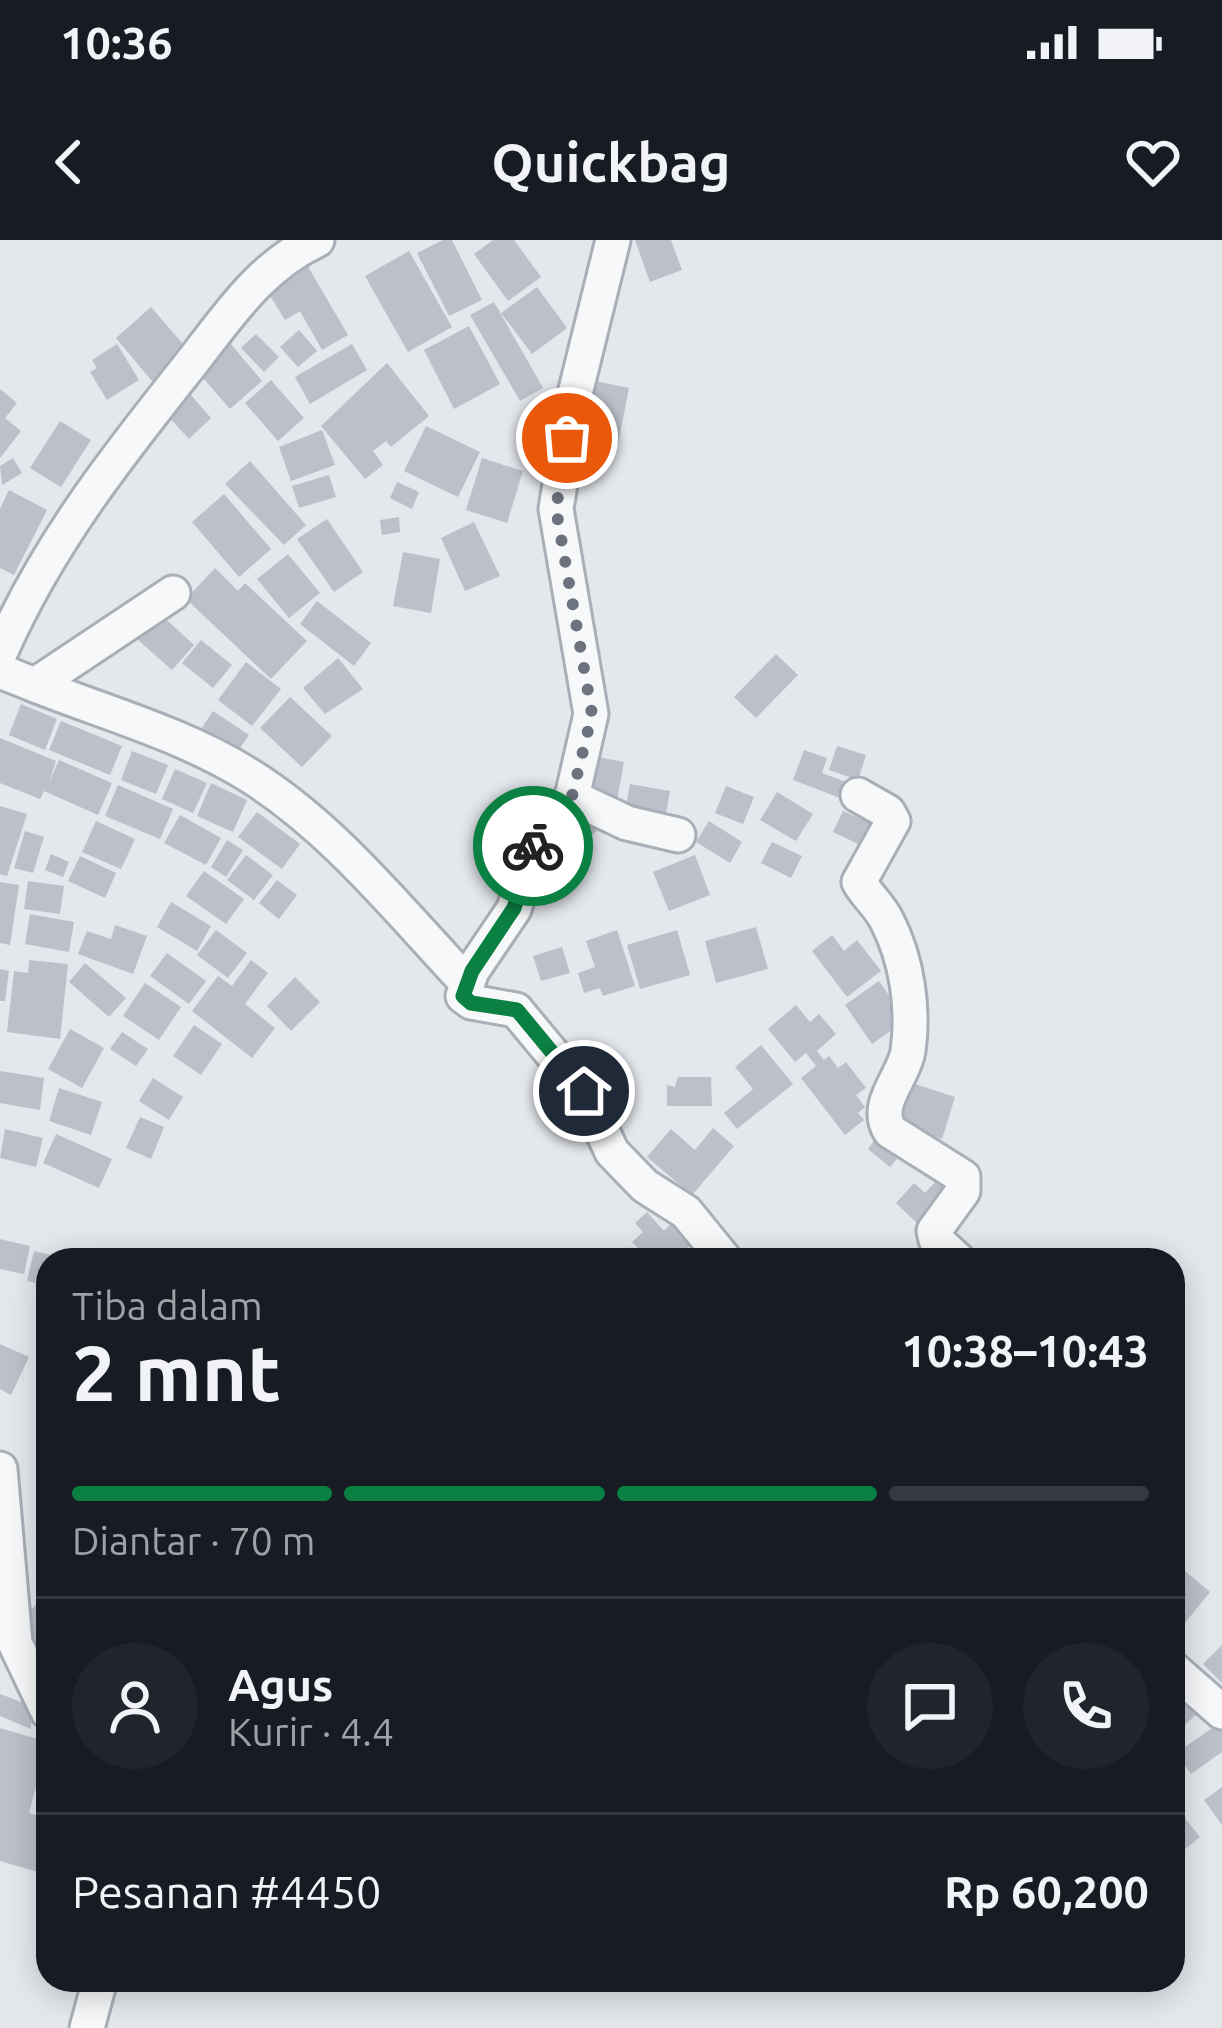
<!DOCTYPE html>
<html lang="id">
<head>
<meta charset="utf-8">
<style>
	body { margin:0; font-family:Ubuntu,sans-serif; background:#20242c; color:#f1f3f6; height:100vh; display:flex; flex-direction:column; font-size:45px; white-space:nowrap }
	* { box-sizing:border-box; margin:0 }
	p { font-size:39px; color:#9ea1a6 }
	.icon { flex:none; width:66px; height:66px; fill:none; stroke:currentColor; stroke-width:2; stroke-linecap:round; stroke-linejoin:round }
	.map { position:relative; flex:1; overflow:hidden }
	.panel { position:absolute; left:36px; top:1008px; width:1149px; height:744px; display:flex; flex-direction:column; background:#171b24; border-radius:36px; box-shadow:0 6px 30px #0003 }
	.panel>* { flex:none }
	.pin { position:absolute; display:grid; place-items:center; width:102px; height:102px; color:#fff; margin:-51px; border:6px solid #fff; border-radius:50%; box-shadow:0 3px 12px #0007 }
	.courier { position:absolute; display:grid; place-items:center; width:120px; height:120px; margin:-60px; border:9px solid #0b8043; border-radius:50%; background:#fff; color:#222; box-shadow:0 3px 15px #0007 }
	.head em { font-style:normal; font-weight:600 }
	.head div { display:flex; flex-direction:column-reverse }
	.head { display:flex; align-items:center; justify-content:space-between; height:204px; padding:0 36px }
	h1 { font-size:78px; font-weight:600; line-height:90px }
	.bar { display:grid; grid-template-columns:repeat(4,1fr); gap:18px 12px; align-content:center; height:144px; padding:0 36px }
	.bar i { height:15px; border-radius:9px; background:#363941 }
	.bar .current { background:#0b8043 }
	.bar p { grid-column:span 4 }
	.line { display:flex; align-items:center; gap:30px; padding:0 36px; border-top:3px solid #363941 }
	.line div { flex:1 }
	.round { display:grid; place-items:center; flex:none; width:126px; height:126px; border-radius:63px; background:#20242c }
	.status { display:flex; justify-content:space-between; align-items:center; height:84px; padding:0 60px; background:#171b24; direction:ltr }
	.status svg { height:33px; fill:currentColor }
	header { display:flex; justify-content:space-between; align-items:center; height:156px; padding:0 36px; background:#171b24; font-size:54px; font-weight:600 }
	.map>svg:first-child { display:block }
	.building { fill:#bbc0ca }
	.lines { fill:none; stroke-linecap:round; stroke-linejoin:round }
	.minor-casing { stroke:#a9aeb7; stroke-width:39 }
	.minor { stroke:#f7f8fa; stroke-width:33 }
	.done { stroke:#6c737f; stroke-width:12; stroke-dasharray:0 21.6 }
	.route { stroke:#0b8043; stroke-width:15 }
</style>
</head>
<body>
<div class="status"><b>10:36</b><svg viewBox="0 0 49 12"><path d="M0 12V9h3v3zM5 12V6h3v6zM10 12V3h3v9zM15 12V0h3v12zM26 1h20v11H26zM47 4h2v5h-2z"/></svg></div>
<header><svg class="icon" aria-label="back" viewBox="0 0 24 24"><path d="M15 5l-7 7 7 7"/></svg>Quickbag<svg class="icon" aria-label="heart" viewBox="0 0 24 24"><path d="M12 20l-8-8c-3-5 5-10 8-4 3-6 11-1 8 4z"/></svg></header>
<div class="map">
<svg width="1222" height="1788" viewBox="0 0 1222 1788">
	<rect width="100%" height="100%" fill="#e4e7ec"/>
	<g class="building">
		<polygon points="443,0 452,0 482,60 449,76 417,13"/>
		<polygon points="493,0 514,0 541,37 508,61 474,14"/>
		<polygon points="635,0 671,0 682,30 650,42"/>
		<polygon points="409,11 452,87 408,112 365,36"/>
		<polygon points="307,25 348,95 322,110 300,71 285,80 266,49"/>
		<polygon points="537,47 567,88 532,114 501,73"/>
		<polygon points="494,62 543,148 520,161 470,75"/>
		<polygon points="151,67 188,110 152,141 116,98"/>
		<polygon points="469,86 500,144 454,169 424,110"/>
		<polygon points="299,90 317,111 298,127 280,107"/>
		<polygon points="256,94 279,117 264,132 241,108"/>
		<polygon points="230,103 262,141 230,169 197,131"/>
		<polygon points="117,104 139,140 107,160 90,132 97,128 92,120"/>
		<polygon points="352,104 367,130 310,164 295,137"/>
		<polygon points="387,123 429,176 391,207 386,201 373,211 383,225 365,239 321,186"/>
		<polygon points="585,139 629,148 618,204 575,195"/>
		<polygon points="271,140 304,178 278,201 245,163"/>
		<polygon points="0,149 17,163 5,178 21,191 0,218"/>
		<polygon points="190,154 211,178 189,199 167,175"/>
		<polygon points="60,181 91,200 61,247 30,228"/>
		<polygon points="426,186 480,212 458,257 404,231"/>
		<polygon points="322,190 335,225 291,241 279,207"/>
		<polygon points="13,218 22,233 2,245 0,226"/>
		<polygon points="482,218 523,231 507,283 466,270"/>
		<polygon points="250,221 306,285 284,305 225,244"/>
		<polygon points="329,235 336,257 299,268 292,246"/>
		<polygon points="397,242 419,252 412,269 390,258"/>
		<polygon points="9,250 47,270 14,335 0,328 0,269"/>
		<polygon points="224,254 271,309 239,337 192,282"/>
		<polygon points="399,277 400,292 382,295 380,280"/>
		<polygon points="327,279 363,332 334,352 297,299"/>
		<polygon points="474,282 500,336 465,351 441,298"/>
		<polygon points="403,312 440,319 431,373 393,366"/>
		<polygon points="288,314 320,353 289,378 257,339"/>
		<polygon points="215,328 238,351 245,343 307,401 271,439 186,359"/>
		<polygon points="317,361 371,403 354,426 300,384"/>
		<polygon points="159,373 194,405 172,430 136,398"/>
		<polygon points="201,400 232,425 213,448 182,423"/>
		<polygon points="776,414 798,435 756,478 734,457"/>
		<polygon points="338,418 363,449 325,474 303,448"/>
		<polygon points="246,422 281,449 252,486 218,460"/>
		<polygon points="290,457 332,496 302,527 260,488"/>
		<polygon points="21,464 57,479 45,510 9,495"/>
		<polygon points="213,471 249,495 231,521 196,497"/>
		<polygon points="61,481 122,506 110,535 49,510"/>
		<polygon points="0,498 56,521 49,543 59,520 112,543 98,575 44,551 40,559 0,543"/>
		<polygon points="837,506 866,515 858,540 829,530"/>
		<polygon points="804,510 827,518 822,533 854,545 848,561 793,540"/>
		<polygon points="132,511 168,525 156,554 121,540"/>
		<polygon points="588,515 624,522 616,566 581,560"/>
		<polygon points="175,529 207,543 193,573 162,559"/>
		<polygon points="211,543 247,560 233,592 197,576"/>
		<polygon points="630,544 670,551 664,584 624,576"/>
		<polygon points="118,545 173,569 160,599 105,576"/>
		<polygon points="726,546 754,557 743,584 715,573"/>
		<polygon points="777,552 813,574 796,601 760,580"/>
		<polygon points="0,566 27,574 7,636 0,634"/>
		<polygon points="577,566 598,590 564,620 543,595"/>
		<polygon points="843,571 881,588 871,610 833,592"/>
		<polygon points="257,572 300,604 282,629 238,597"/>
		<polygon points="180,575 221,598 206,625 164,603"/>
		<polygon points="96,581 135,599 121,629 82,612"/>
		<polygon points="709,581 742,602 730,623 696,602"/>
		<polygon points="25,591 44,597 33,633 14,628"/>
		<polygon points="227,600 243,610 226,637 211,627"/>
		<polygon points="772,602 802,616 791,638 761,623"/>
		<polygon points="51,614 69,622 63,637 45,630"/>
		<polygon points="246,615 273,635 254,660 227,640"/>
		<polygon points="695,615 710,655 669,671 653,632"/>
		<polygon points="80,616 116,633 105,658 68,641"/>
		<polygon points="204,631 244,659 226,684 186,656"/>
		<polygon points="277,640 297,655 279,679 259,663"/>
		<polygon points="28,641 64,646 60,674 24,669"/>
		<polygon points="0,642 19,645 10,705 0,703"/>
		<polygon points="171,662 211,686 197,711 157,687"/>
		<polygon points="30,674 74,682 69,712 25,704"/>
		<polygon points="115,685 147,696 133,734 78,714 87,691 111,699"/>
		<polygon points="756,687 768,729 716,743 705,701"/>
		<polygon points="216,690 247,713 228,738 197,715"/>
		<polygon points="617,690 635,746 603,756 600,748 584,753 578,733 595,727 586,701"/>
		<polygon points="677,690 690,735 640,749 627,705"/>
		<polygon points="832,695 844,711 857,700 881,731 847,757 812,711"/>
		<polygon points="562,707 570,733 541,741 533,716"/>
		<polygon points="167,713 206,741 189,764 150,736"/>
		<polygon points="29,720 68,724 60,799 7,792 14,731 28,733"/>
		<polygon points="251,720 268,733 245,764 275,788 252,818 192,771 218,736 232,746"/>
		<polygon points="85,723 126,758 109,777 69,742"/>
		<polygon points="0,729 9,731 5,761 0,761"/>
		<polygon points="295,737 320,762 291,791 267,766"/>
		<polygon points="879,741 906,780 872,804 845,765"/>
		<polygon points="145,743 181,767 159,800 123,776"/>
		<polygon points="796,765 810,782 819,774 836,794 817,811 824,820 829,816 838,828 846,822 866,848 856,855 865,867 858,873 864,880 845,895 801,838 816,826 806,813 795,822 768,789"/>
		<polygon points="194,785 222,804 201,835 173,816"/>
		<polygon points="70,789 104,808 82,848 48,829"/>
		<polygon points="122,792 148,809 136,826 110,809"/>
		<polygon points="761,805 793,844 737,889 724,873 753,849 735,827"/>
		<polygon points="0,831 44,838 40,870 0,863"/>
		<polygon points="678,837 711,837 712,866 667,866 667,845 675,847"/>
		<polygon points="153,838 183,857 169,880 139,861"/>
		<polygon points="906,841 955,857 942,899 892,883"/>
		<polygon points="59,848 102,862 91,895 49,881"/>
		<polygon points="140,877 164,887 151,919 126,908"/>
		<polygon points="713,888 734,906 692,955 647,917 671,889 695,910"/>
		<polygon points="5,889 43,898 36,927 0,918"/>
		<polygon points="56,894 112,919 99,948 43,923"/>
		<polygon points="878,896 901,914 890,927 868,909"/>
		<polygon points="939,938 955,953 923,989 896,963 914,943 925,953"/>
		<polygon points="647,972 664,991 677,978 697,999 675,1020 615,1020 629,1007 635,1014 640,1010 632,1002 643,992 635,983"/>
		<polygon points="0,999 30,1006 24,1034 0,1029"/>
		<polygon points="34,1011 64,1018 48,1020 48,1046 27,1041"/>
		<polygon points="0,1104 29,1117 11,1155 0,1149"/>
		<polygon points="1173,1321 1210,1352 1176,1394 1173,1392"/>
		<polygon points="48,1353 48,1439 23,1413 35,1403 17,1383"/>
		<polygon points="1222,1405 1222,1443 1203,1424"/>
		<polygon points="1173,1444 1198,1473 1173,1495"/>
		<polygon points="0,1454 32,1466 31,1489 0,1476"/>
		<polygon points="1214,1487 1222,1491 1222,1512 1191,1534 1176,1513"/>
		<polygon points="0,1488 48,1502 29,1573 48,1579 48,1635 0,1621"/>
		<polygon points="1222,1547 1222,1585 1204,1560"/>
		<polygon points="1176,1567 1200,1597 1179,1614 1173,1607"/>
	</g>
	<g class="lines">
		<defs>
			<g id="minor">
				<polyline points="613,0 573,162 556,269 591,474 572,557 536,598 514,669 472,731 463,756 471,762 516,770 584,852 612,912 645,946 686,972 725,1020"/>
				<path d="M0 413C48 303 119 214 193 121 229 75 261 26 317 0"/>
				<polyline points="0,431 35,445 173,353"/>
				<path d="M35 445C106 473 182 494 247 534 333 587 399 671 467 743"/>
				<path d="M858 555 888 572 893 581 859 642C867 656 880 666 887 681 907 720 914 768 908 811 904 837 873 864 890 891L963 937V951L934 991 936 1000 958 1020"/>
				<polyline points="572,557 627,583 678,595"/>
				<polyline points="0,1229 15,1403 48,1472"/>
				<polyline points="1173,1429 1222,1472"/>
				<polyline points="87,1788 100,1740"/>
			</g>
		</defs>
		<use href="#minor" class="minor-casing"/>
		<use href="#minor" class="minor"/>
	</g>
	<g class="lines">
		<polyline class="done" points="533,606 572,556 592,474 556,269 567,198"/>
		<polyline class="route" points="533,606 514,668 472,731 463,756 471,763 517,770 584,851"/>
	</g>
</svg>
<div class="pin" style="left:567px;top:198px;background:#ea580c"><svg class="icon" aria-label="bag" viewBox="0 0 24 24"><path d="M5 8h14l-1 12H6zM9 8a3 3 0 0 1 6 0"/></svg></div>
<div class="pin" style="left:584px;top:851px;background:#1f2937"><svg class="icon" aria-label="home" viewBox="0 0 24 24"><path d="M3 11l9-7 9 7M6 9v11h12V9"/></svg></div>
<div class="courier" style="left:533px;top:606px"><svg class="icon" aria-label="bike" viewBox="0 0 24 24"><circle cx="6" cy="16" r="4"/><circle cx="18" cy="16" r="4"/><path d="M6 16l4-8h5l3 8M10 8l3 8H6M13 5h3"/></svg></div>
<section class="panel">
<div class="head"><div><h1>2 mnt</h1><p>Tiba dalam</p></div><em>10:38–10:43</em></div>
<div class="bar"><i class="current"></i><i class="current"></i><i class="current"></i><i></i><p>Diantar · 70 m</p></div>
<div class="line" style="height:216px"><a class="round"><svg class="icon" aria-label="person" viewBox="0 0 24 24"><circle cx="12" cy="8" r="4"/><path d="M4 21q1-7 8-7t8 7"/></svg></a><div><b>Agus</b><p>Kurir · 4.4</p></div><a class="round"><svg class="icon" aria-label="chat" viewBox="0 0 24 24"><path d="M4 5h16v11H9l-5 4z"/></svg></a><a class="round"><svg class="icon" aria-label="phone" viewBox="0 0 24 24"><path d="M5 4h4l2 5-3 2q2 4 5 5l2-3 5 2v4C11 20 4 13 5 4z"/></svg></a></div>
<div class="line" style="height:156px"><div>Pesanan #4450</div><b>Rp 60,200</b></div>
</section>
</div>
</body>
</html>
